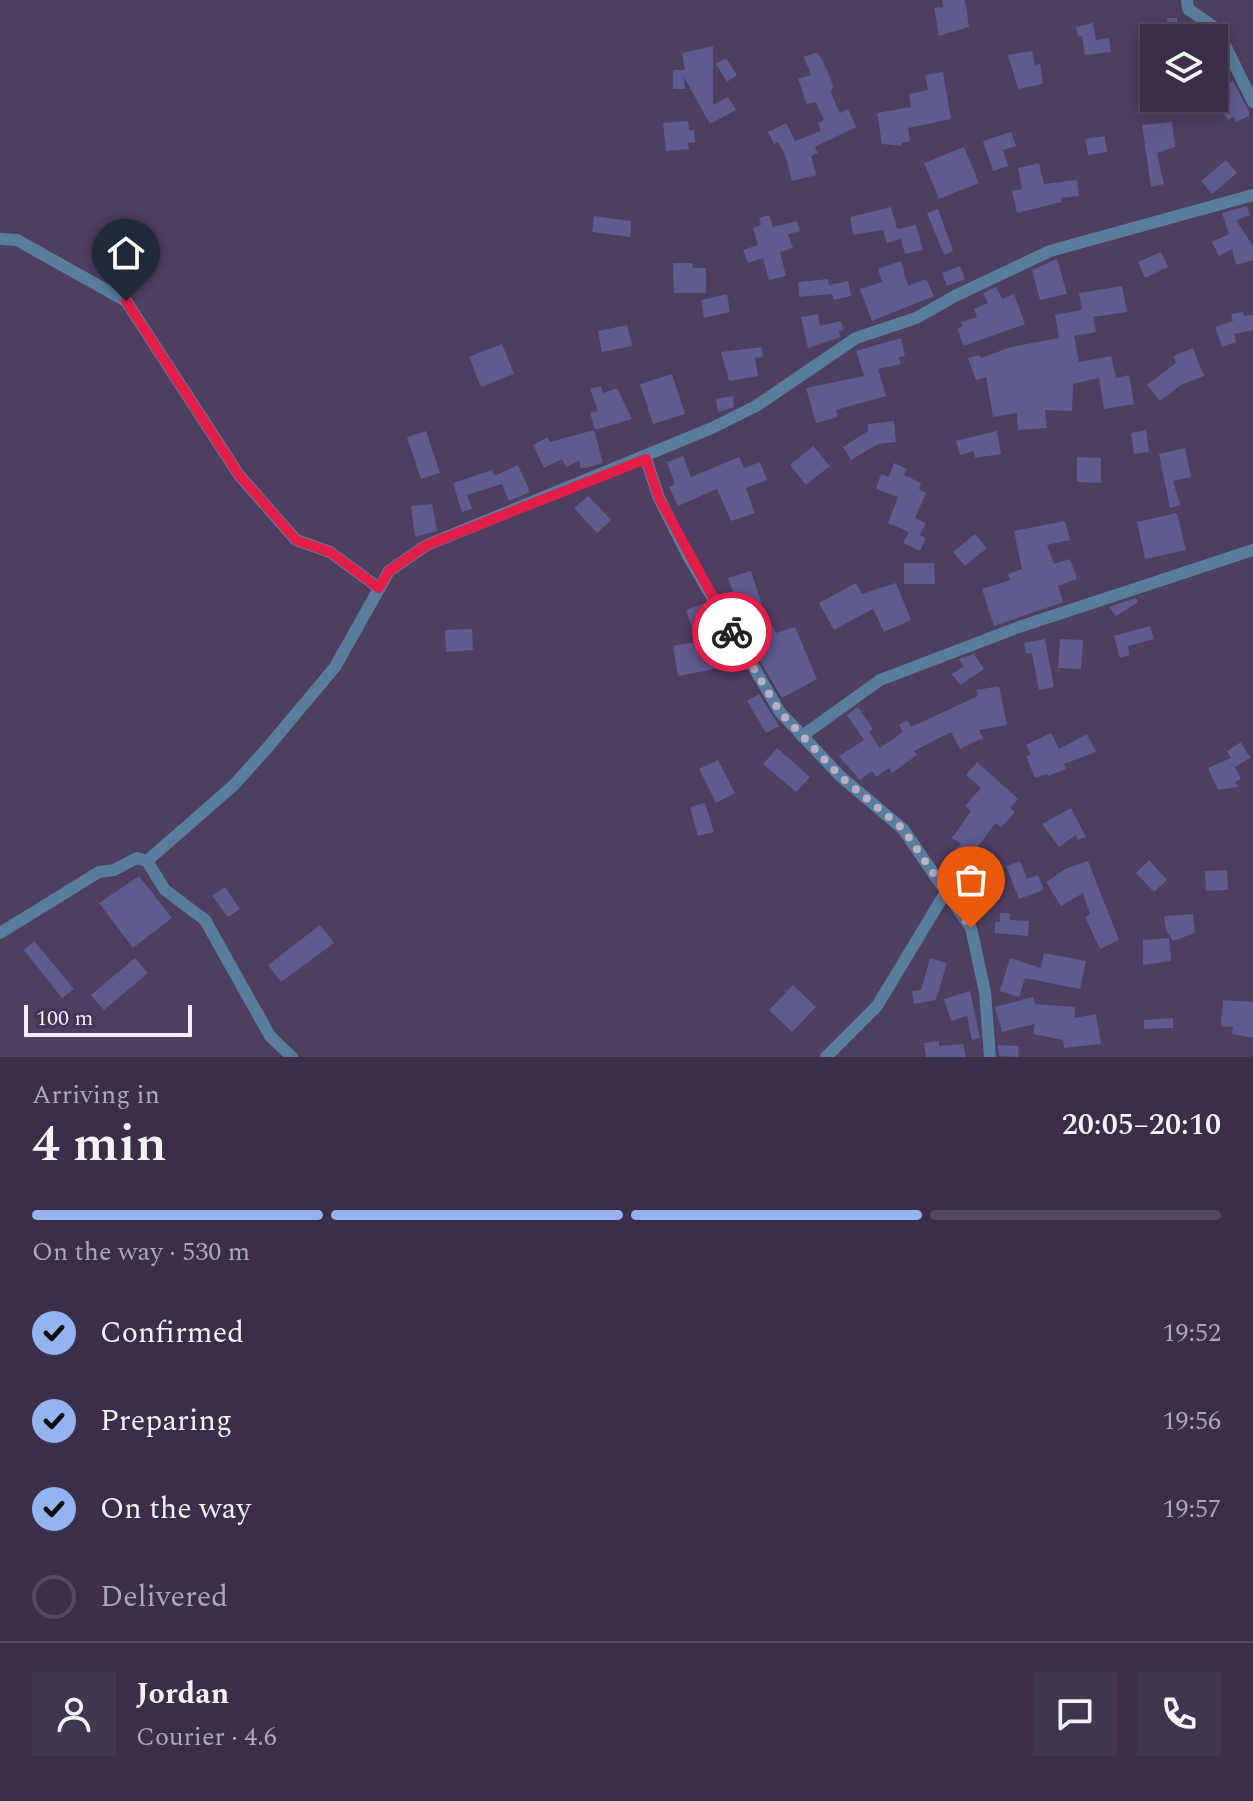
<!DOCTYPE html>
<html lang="en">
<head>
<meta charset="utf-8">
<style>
	body { margin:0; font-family:Spectral,serif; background:#41364f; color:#f1f3f6; height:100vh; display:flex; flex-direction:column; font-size:30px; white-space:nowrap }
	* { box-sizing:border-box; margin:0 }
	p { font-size:26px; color:#aba8b4 }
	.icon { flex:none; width:44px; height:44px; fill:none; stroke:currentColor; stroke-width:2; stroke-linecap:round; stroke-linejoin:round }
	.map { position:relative; height:1057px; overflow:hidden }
	.panel { display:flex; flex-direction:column; background:#3a2e48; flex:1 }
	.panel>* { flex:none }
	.tools { position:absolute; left:1140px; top:24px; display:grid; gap:16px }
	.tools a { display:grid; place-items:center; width:88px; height:88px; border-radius:0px; background:#3a2e48; box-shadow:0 4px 20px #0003,0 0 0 2px #544a60; font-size:40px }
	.scale { position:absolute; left:24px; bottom:20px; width:168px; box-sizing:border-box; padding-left:8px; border:4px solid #f3ecfd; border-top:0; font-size:22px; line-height:28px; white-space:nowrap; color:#f3ecfd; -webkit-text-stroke:6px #443455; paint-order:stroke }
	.pin { position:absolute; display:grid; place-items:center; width:68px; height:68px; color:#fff; margin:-82px -34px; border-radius:50% 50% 50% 0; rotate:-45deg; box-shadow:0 0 8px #0007 }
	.pin .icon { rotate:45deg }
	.courier { position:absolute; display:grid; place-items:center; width:80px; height:80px; margin:-40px; border:6px solid #e11d48; border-radius:50%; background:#fff; color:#222; box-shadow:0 2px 10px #0007 }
	.overview em { font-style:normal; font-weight:600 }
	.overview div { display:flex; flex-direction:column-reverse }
	.overview { display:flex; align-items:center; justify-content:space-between; height:136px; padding:0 32px }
	h1 { font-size:52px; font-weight:600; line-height:60px }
	.bar { display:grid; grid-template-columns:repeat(4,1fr); gap:12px 8px; align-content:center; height:96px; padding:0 32px }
	.bar i { height:10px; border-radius:6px; background:#544a60 }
	.bar .on { background:#95b2f1 }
	.bar p { grid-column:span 4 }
	.line { display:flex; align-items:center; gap:20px; padding:0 32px; border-top:2px solid #544a60 }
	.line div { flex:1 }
	.round { display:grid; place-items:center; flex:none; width:84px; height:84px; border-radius:0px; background:#41364f }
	ol { padding:0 32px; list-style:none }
	li { display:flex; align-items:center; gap:24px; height:88px }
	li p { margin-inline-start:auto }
	li .icon { padding:8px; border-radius:50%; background:#95b2f1; color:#111; stroke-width:4 }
	li:last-child { color:#aba8b4 }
	li i { width:44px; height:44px; border:4px solid #544a60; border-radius:50% }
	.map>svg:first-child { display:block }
	.building { fill:#5e5b8f }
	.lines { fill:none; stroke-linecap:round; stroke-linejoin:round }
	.street { stroke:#597e9d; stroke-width:12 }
	.done { stroke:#b9afc6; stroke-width:8; stroke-dasharray:0 14.4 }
	.route { stroke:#e11d48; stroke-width:10 }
</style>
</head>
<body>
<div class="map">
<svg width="1253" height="1057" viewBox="0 0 1253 1057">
	<rect width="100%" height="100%" fill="#4e3e60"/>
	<g class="building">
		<polygon points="942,0 965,0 969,27 939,36 934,8 943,7"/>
		<polygon points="1167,18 1177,18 1177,38 1147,38 1147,24 1168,24"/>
		<polygon points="1093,23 1096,40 1109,38 1111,52 1085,55 1082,36 1078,37 1076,27"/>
		<polygon points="713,46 713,105 728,97 736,110 710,124 684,77 685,89 673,89 673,70 685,70 682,53"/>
		<polygon points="1032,51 1035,65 1040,64 1043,84 1018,89 1008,55"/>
		<polygon points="818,52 829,74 833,86 831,93 840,113 848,109 856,127 815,147 818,153 811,156 816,175 792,181 785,154 778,142 774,144 768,132 786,123 795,141 821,131 818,123 824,120 816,102 807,104 798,79 811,75 804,57"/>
		<polygon points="726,58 737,75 727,82 716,64"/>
		<polygon points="1154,58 1154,93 1141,94 1140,60"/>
		<polygon points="943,72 951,119 908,128 910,141 902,143 902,146 882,144 877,113 911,107 909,94 928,90 925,75"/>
		<polygon points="1233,81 1249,111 1249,116 1236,122 1234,117 1228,120 1214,96 1214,91"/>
		<polygon points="688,121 689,130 694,130 695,142 688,143 689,149 666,151 663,123"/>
		<polygon points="1172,122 1175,147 1157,153 1164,184 1151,187 1142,125"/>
		<polygon points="1011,132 1016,146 1003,150 1008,166 993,171 983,141"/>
		<polygon points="1105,136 1107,152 1088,155 1085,139"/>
		<polygon points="964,147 979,183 939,199 924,163"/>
		<polygon points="1226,160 1237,173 1212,194 1201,181"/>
		<polygon points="1039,163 1044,184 1077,180 1079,196 1061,198 1062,202 1017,213 1012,191 1022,189 1018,168"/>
		<polygon points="1247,206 1250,215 1236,220 1253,246 1253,260 1236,265 1232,249 1219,256 1212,242 1229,234 1222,213"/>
		<polygon points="891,207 897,229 916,225 923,250 905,254 901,239 887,243 883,230 853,235 850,217"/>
		<polygon points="938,209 953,251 944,255 927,213"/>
		<polygon points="769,215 773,227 797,221 800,231 788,234 793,248 780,252 786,276 769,280 763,258 748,263 743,250 758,245 753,228 761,225 759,218"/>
		<polygon points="594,216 631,221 630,237 592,232"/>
		<polygon points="1161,252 1168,267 1145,278 1138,262"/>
		<polygon points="1057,259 1067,294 1040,300 1032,270"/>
		<polygon points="901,261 908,286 926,279 934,296 872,321 860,289 882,282 878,269"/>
		<polygon points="673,263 692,263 693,268 706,268 706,293 674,293"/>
		<polygon points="960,266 965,279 947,286 942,273"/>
		<polygon points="828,279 829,285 848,281 851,296 834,300 832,294 799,297 798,282"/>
		<polygon points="1122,286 1127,312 1093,317 1096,332 1074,336 1079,362 1111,356 1116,378 1129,375 1134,404 1104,409 1099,378 1073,384 1072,411 1045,410 1047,428 1018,430 1017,413 993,417 986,377 976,380 968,358 980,355 981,358 1011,347 1059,338 1055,315 1082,310 1079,293"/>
		<polygon points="996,287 1002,299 1014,294 1025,324 964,346 957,329 963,326 961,322 977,317 974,309 988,303 983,293"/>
		<polygon points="727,294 730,312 704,318 701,300"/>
		<polygon points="1243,312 1244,316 1253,315 1253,330 1234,334 1236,342 1222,347 1215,327 1233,321 1231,314"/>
		<polygon points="818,314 820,326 841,321 844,330 839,331 840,337 808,348 801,317"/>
		<polygon points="627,325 632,346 602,352 598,331"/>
		<polygon points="901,338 905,356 899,357 901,364 878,369 886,396 836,410 838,417 816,423 806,388 864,376 856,351"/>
		<polygon points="502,344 514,374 481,387 469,357"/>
		<polygon points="762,347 763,357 755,358 758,376 729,381 721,352"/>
		<polygon points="1193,348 1204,376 1181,385 1160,401 1147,385 1176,363 1173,356"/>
		<polygon points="672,374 685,414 653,424 640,384"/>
		<polygon points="601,386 603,393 617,388 632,419 595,430 590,413 598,411 590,389"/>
		<polygon points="733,396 734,407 718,412 716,399"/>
		<polygon points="894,421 896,442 878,444 851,460 843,447 868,431 868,424"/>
		<polygon points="594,430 603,463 581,469 579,461 566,467 562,459 544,468 533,445 548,437 550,442"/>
		<polygon points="1146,430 1149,452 1134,454 1131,433"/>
		<polygon points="426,431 440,473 421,479 407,437"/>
		<polygon points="997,431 1001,454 975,458 974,451 960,455 956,441"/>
		<polygon points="813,446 830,466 806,485 790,465"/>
		<polygon points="1185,448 1191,477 1173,481 1180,505 1170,508 1159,454"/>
		<polygon points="683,456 691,477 739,457 744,468 760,462 767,480 746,488 755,513 731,521 717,489 678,506 669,487 675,484 667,462"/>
		<polygon points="1077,457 1101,458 1101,483 1077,482"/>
		<polygon points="894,463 907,469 904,475 921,483 919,489 926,493 915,518 926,523 920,535 926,538 920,551 903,543 909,532 888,523 898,497 876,489 881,474 889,477"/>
		<polygon points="518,465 530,492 509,501 502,484 467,495 472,509 462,512 453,483 492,470 494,476"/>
		<polygon points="588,496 611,520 597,533 574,508"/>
		<polygon points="432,504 437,531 415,537 411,506"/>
		<polygon points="1177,513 1186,550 1145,559 1137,522"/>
		<polygon points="1065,521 1070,540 1047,545 1054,564 1070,559 1077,579 1058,586 1063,602 994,626 982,589 1010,580 1008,574 1022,569 1014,531"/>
		<polygon points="975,534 987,548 965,566 953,552"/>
		<polygon points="904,563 934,563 935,584 904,584"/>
		<polygon points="751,571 762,605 740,612 728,578"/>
		<polygon points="856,583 862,594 896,583 911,620 884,632 873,609 834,630 819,603"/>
		<polygon points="1136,598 1138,602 1116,616 1109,607"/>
		<polygon points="705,603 715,632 720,668 678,676 673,646 697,642 686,610"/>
		<polygon points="1150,626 1154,639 1128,646 1130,655 1120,658 1114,636"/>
		<polygon points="773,627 776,633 795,627 817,679 782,698 747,639"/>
		<polygon points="472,629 473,650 446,652 445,630"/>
		<polygon points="1045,639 1054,687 1039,690 1032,653 1026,654 1024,643"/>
		<polygon points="1060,639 1083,640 1081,669 1058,668"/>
		<polygon points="974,654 984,669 960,685 952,674 964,666 959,659"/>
		<polygon points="999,686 1007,725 979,730 983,738 960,749 951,732 914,751 917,755 892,773 889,768 876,777 872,771 860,780 839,756 864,740 847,715 858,707 873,729 869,732 880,748 903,732 899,725 907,720 911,727 978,696 977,690"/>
		<polygon points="759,694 779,726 766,733 747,701"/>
		<polygon points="1051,733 1059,749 1087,734 1096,752 1064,764 1066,769 1048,776 1047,774 1035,778 1026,756 1031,755 1026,745"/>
		<polygon points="1241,742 1250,758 1235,767 1241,779 1235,782 1238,787 1218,790 1208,768 1231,758 1227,751"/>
		<polygon points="777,748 810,777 796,792 763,764"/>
		<polygon points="718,760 735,793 716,803 699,769"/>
		<polygon points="977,762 1018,799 1010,808 1015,812 1001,828 996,823 954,877 941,864 961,844 952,838 971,811 965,806 981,788 966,775"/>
		<polygon points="705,803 714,832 698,836 690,807"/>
		<polygon points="1071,808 1086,837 1078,840 1076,835 1059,847 1042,824"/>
		<polygon points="1149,860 1167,880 1154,892 1136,873"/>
		<polygon points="1020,861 1027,879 1038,875 1044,890 1019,899 1006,866"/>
		<polygon points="1088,861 1119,940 1100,949 1085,917 1090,914 1083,893 1061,906 1046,882 1067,868"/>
		<polygon points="1227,870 1228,890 1206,891 1205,871"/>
		<polygon points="139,876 172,918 133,948 99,903"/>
		<polygon points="225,887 240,909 228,917 212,896"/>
		<polygon points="1000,913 1010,913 1010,920 1029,921 1028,936 995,933 995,922 1000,922"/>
		<polygon points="1193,914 1195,933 1173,941 1166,930 1164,916"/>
		<polygon points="320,925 334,943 281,982 268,965"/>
		<polygon points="1169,938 1171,961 1143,965 1143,940"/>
		<polygon points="34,941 74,989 62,998 24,950"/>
		<polygon points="1044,953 1086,961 1080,989 1025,978 1019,997 1000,991 1010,958 1041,968"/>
		<polygon points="135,958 148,973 104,1010 91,995"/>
		<polygon points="930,958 947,963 936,1000 914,1004 912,991 921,990"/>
		<polygon points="793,985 816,1007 792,1032 769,1010"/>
		<polygon points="970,991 980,1038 972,1040 967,1016 951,1021 944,999"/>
		<polygon points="1033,997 1035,1004 1075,1007 1074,1018 1096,1014 1101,1044 1064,1048 1063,1040 1033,1034 1035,1024 1002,1032 995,1007"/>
		<polygon points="1223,1000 1253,1002 1253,1038 1232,1034 1233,1027 1221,1026"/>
		<polygon points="1173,1018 1173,1028 1144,1029 1144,1020"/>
		<polygon points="939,1041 939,1046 963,1044 966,1057 926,1057 924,1043"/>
		<polygon points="998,1045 1019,1046 1018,1057 999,1056"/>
	</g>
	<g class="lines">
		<g class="street">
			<polyline points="1187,0 1188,9 1217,29 1253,102"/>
			<polyline points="0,239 17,240 126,301 239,475 296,540 330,552 379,588"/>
			<polyline points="646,459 659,498 688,556 780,712 840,776 903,829 971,928 985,992 990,1057"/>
			<polyline points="802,736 880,680 1019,627 1253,550"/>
			<polyline points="147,861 234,785 268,747 335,667 389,571 427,545 712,428 756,406 856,338 916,318 955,296 1050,251 1253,195"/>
			<polyline points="0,933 99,872 114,870 137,858 147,861 165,890 205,920 270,1036 292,1057"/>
			<polyline points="826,1057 877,1006 947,890"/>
		</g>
	</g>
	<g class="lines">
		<polyline class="done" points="732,632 780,712 840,776 903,829 971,928"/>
		<polyline class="route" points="126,301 239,475 277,518 296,540 330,552 379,588 389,571 427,545 646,459 659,498 732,632"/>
	</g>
</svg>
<div class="tools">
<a><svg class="icon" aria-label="layers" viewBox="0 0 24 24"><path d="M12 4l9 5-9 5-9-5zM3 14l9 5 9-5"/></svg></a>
</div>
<div class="scale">100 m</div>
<div class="pin" style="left:971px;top:928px;background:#ea580c"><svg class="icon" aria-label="bag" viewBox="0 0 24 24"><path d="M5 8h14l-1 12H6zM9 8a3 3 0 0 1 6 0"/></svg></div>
<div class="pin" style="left:126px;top:301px;background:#1f2937"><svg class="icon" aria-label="home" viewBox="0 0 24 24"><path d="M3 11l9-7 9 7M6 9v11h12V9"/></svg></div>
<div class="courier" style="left:732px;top:632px"><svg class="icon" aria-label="bike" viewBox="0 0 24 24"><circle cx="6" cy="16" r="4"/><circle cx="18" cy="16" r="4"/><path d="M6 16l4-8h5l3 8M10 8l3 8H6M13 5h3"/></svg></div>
</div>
<section class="panel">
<div class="overview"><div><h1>4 min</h1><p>Arriving in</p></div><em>20:05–20:10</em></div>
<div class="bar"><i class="on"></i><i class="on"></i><i class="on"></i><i></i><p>On the way · 530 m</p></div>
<ol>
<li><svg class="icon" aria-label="check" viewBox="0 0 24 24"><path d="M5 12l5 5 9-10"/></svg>Confirmed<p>19:52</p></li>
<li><svg class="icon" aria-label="check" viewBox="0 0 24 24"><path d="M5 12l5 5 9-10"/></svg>Preparing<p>19:56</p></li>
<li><svg class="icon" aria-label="check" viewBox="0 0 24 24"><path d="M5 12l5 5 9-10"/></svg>On the way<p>19:57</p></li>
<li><i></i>Delivered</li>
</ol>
<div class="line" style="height:144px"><a class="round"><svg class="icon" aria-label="person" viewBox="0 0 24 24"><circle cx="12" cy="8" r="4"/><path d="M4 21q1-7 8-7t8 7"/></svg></a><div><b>Jordan</b><p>Courier · 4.6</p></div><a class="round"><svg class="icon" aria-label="chat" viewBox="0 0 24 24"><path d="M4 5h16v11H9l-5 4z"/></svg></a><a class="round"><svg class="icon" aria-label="phone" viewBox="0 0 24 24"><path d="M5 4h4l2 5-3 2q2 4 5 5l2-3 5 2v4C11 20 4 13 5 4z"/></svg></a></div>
</section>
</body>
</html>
